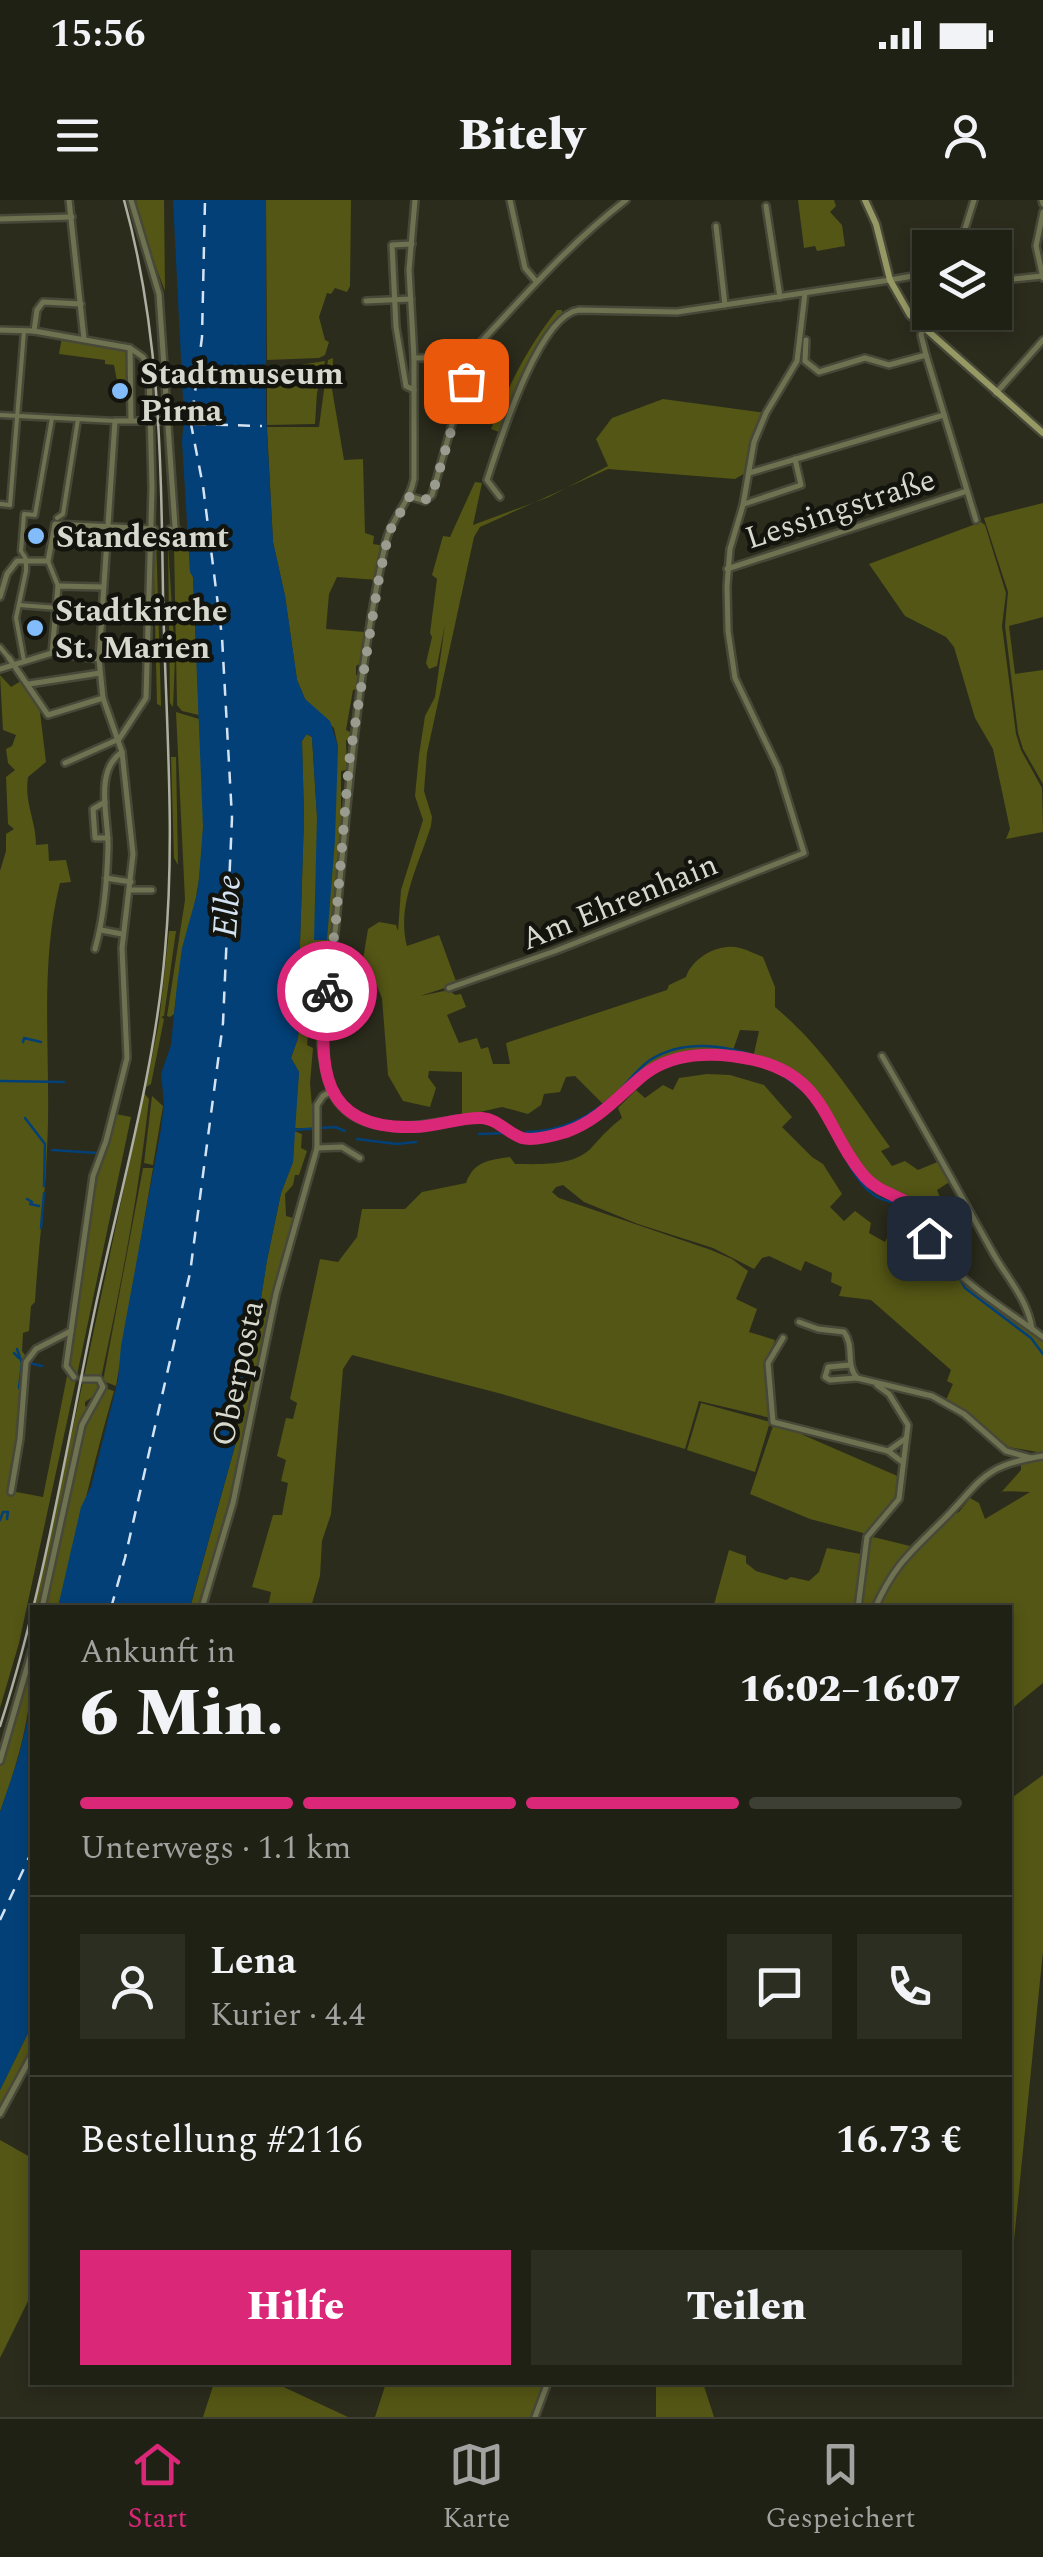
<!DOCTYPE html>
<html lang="de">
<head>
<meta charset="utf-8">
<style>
	body { margin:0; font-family:Spectral,serif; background:#2d2e22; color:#f1f3f6; height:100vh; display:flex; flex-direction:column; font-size:38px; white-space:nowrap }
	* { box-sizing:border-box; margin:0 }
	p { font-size:32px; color:#a2a3a0 }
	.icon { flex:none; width:55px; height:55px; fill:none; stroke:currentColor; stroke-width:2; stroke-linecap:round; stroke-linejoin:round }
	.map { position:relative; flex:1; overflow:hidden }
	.details { position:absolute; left:30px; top:1405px; width:982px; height:780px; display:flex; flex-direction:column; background:#202115; border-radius:0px; box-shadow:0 5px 15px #0003,0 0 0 2px #3d3e34 }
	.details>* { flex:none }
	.buttons { position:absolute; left:912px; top:30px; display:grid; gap:20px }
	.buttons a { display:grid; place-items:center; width:100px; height:100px; border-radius:0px; background:#202115; box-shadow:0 5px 15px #0003,0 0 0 2px #3d3e34; font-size:50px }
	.pin { position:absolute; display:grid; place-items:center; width:85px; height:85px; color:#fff; margin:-42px; border-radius:20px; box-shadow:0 5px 15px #0006 }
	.courier { position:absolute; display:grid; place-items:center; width:100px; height:100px; margin:-50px; border:8px solid #db2777; border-radius:50%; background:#fff; color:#222; box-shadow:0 2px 12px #0007 }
	.overview em { font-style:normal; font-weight:800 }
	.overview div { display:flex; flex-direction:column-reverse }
	.overview { display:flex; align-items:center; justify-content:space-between; height:170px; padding:0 50px }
	h1 { font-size:65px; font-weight:800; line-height:75px }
	.bar { display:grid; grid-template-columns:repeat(4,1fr); gap:15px 10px; align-content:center; height:120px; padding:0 50px }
	.bar i { height:12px; border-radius:8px; background:#3d3e34 }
	.bar .on { background:#db2777 }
	.bar p { grid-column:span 4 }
	.line { display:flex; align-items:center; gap:25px; padding:0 50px; border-top:2px solid #3d3e34 }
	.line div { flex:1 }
	.round { display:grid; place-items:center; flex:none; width:105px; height:105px; border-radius:0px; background:#2d2e22 }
	.action { display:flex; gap:20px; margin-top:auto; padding:20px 50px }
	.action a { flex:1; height:115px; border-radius:0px; background:#db2777; color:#fff; font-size:40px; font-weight:800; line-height:115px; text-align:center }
	.action a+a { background:#2d2e22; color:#f1f3f6 }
	.status { display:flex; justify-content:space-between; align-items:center; height:70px; padding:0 50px; background:#202115; direction:ltr }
	.status svg { height:28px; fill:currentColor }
	header { display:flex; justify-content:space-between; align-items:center; height:130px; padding:0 50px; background:#202115; font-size:45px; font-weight:800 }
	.tab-bar { display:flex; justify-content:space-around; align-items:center; height:140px; border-top:2px solid #3d3e34; background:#202115; font-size:28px; color:#a2a3a0 }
	.tab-bar a { display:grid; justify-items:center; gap:5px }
	.tab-bar .on { color:#db2777 }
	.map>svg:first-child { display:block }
	.green { fill:#545615 }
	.water { fill:#034077 }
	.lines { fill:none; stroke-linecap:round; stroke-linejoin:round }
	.stream { stroke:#034077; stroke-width:2.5 }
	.ferry { stroke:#d4e3f3; stroke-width:2.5; stroke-dasharray:12 10; stroke-linecap:butt }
	.pedestrian-casing { stroke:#474838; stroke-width:9 }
	.minor-casing { stroke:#474838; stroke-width:10 }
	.tertiary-casing { stroke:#474838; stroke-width:10 }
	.secondary-casing { stroke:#474838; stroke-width:11 }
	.pedestrian { stroke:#6f7251; stroke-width:4 }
	.minor { stroke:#6f7251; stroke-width:5 }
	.tertiary { stroke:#6f7251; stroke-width:5 }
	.secondary { stroke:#969964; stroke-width:6 }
	.rail { stroke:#aeafa2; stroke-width:2.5 }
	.done { stroke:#9b9c90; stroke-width:10; stroke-dasharray:0 18 }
	.route { stroke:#db2777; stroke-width:12 }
	.poi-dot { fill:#83bcfb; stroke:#13140d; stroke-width:4 }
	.labels { text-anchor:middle; stroke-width:9; stroke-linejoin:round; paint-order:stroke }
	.poi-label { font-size:32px; font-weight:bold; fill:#d8d9ce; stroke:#13140d; text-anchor:start }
	.street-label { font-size:32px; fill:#d8d9ce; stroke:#13140d }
	.water-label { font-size:35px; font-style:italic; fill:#d4e3f3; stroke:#13140d }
</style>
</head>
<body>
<div class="status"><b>15:56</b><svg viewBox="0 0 49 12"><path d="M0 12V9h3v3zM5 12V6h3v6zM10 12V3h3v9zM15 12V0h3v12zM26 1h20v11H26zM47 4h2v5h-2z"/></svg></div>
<header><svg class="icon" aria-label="menu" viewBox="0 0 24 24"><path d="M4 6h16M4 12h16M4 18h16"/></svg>Bitely<svg class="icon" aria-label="person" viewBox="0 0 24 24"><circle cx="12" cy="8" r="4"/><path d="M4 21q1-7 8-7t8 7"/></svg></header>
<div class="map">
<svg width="1043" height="2217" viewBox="0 0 1043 2217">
	<rect width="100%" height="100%" fill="#2b2c1c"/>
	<g class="green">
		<polygon points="136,0 164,0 165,91 146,41"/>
		<polygon points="266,0 351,0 350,86 347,92 335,88 331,94 327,93 319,117 325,140 329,142 325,155 319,158 267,160"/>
		<polygon points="798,0 834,0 836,6 830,12 842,25 845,46 817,51 815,46 804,48"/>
		<path d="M557 110H562V114L543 138 499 232 491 229C508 187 528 146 557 110Z"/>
		<polygon points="62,137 128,149 128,179 117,181 114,165 105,164 105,160 59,154"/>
		<polygon points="333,158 332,189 344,260 363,259 365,333 374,336 373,344 385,346 378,380 337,377 329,394 326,429 365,432 361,463 356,466 356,475 361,476 358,489 353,490 346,530 352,533 350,540 346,540 347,570 341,571 341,642 326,780 323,783 321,783 321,774 325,774 327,750 309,749 307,773 314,780 307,845 313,848 310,883 314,929 294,928 299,872 291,858 298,838 302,783 299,775 304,617 302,541 306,534 312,537 317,616 336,561 338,547 334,528 305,499 297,480 285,396 273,342 267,227 319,227 328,160"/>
		<polygon points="325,161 317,193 315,224 267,225 267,170"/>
		<path d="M663 199 766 213 747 272 735 279 608 269 480 327 474 337 427 553 424 591 432 617 431 626C419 664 396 706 407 746L439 735 457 784 420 796 449 790 455 795 461 794 466 807 447 815 459 843 477 838 481 849 488 847 493 864H510L506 843 667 790 669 785 686 777C692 758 719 742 740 748 748 750 755 754 763 757L775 787V807C822 846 854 897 890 947L881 951 892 966 905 961 918 970 940 961 951 981 937 990 951 1023 930 1034 917 1006C897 997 878 990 864 973 853 961 847 946 840 932 820 895 795 868 753 858L759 831 740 830 731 856 679 857 651 869 608 909 575 876 566 877 560 892 544 894 541 905 528 914 502 907 462 916V872L429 871 428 877 436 888 430 907 403 901 388 875 382 798 376 784 360 778 368 729 379 722 396 725 398 731 401 690 423 620 415 596 419 555 425 516 435 497 445 424 437 466 429 469 426 463 432 437 430 433 437 379 432 375 443 336 450 337 475 282 482 283 473 325 549 297 608 266 596 239 612 218Z"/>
		<polygon points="1043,303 1043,417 1009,426 1015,474 1043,470 1043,584 1023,549 1018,533 1005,426 1008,392 984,318"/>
		<polygon points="981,322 985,325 1006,393 1002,426 1016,534 1021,550 1042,588 1043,632 1006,639 1010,629 993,549 975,518 954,447 946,437 905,416 869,364"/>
		<polygon points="184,330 189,330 190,371 193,377 199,515 182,511 177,505 174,345 183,340"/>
		<polygon points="156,333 161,506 157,504 153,334"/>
		<polygon points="168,343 175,458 173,507 170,503"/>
		<path d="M0 475 11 487 21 481 40 512 46 562 28 577C24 603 36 620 36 645L48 644 49 661 66 660 71 682 60 683C38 770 52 861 47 950 45 1000 38 1051 35 1102L31 1106 29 1131 23 1133 22 1151 27 1158 23 1173 19 1239 11 1291 43 1297 67 1176 76 1180 19 1443 0 1508V671L6 651V634L14 629 8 624 6 577 15 570 8 563 6 549 12 546 16 535 3 530Z"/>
		<path d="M176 512 199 519C201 565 206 613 201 660 197 712 179 762 174 814L170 817 167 816 185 700Z"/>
		<polygon points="171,557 176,557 178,665 174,658"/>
		<polygon points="169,731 176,731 164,816 161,817 164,819 151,884 146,887 159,822"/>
		<path d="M707 874 730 875 764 885 792 917 782 927 812 957 823 964 842 994 830 1007 844 1021 855 1011 871 1023 869 1033 885 1042 904 1002C924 1013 924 1037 938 1054 968 1089 1005 1114 1043 1139V1253L1003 1246 946 1200 953 1184 947 1181 951 1170 871 1100 839 1096 842 1087 831 1082 832 1073 805 1061 801 1071 769 1056 762 1058 754 1069 713 1048 638 1024 584 1002 563 985 556 987 552 992 559 998 711 1050 732 1059 748 1071 736 1099 757 1109 749 1132 775 1140 767 1163 771 1218 699 1201 685 1249 502 1194 352 1155 343 1169 331 1314 322 1341 320 1376 311 1407H268L271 1392 252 1387 273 1315H282L288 1283 281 1281 286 1260 277 1256 286 1218 293 1219 297 1203 290 1199 320 1059 338 1062 357 1037 362 1009H405L422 992 466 983C474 961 489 960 510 957L515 964C540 964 575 967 593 946 602 936 610 927 622 918L618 908 636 890 645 898 663 885 673 890 679 878Z"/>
		<path d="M144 893 149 899C139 993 121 1085 101 1178L84 1177Z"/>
		<polygon points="152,896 163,906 153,965 144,963"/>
		<polygon points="116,914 131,917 77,1175 69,1165 74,1128 77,1125 75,1117 94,977"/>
		<polygon points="294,931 302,934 301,948 307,951 299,975 295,975 293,985 285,994 286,1016 293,1018 273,1090 227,1319 200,1407 190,1408 238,1235 237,1207 247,1186 267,1060 281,993 293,962"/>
		<polygon points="143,968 153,968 116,1186 103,1181"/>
		<polygon points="95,1180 101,1188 97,1194 85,1202 85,1206 88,1208 79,1226 40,1407 34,1408 83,1181"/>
		<path d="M105 1188 114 1191C93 1263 78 1335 58 1407L43 1408 84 1226Z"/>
		<polygon points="701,1203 770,1222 755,1272 687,1250"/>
		<polygon points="778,1224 902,1278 899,1299 867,1337 863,1333 810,1319 750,1294 773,1226"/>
		<polygon points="1043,1260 1043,1483 1010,1510 1010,1408 877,1408 906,1357 952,1315 959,1312 970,1298 979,1303 985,1319 1030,1292 1002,1291 997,1297 1021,1270 1021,1263"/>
		<polygon points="869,1336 910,1346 891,1371 873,1407 860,1407"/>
		<polygon points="827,1348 861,1354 857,1407 713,1408 729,1350 746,1356 746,1363 756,1371 786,1380 791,1377 809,1381 819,1372"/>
		<path d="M32 1458C32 1515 19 1559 0 1612V1566Z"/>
		<polygon points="1043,1575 1043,1751 1012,2060 1010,1599"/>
		<polygon points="32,1825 32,1851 0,1910 0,1890"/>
		<polygon points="0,1940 32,1958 32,2093 0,2158"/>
		<polygon points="214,2183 275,2183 348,2217 203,2217"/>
		<polygon points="386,2183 546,2183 532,2217 375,2217"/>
		<polygon points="656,2183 703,2183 714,2217 656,2217"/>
	</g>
	<g class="water">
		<polygon points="173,0 266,0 266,215 273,342 285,396 297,480 305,499 330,521 338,547 335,640 327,740 314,740 317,616 312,537 307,534 302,541 304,617 299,775 302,783 298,838 291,858 299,872 293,962 281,993 267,1060 247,1187 237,1207 238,1235 190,1407 58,1407 81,1307 91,1287 118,1180 121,1146 161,929 164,904 161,874 171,845 177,785 182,748 198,690 203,627 193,377 190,372 182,241 184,219"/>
		<polygon points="32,1502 32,1825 0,1890 0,1612 18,1559"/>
	</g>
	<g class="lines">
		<g class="stream">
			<polyline points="23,842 24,838 41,842"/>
			<polyline points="781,874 804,891 822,912"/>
			<polyline points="0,881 64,882"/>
			<polyline points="25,918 45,944 44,986"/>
			<path d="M831 928C841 949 855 982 874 995 888 1005 903 1000 916 1015V1029L926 1056C940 1066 957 1071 965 1088L1031 1138 1043 1154"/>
			<polyline points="293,930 335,927 345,931"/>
			<path d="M526 932C563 932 596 914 622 888 631 878 639 868 650 860 686 837 732 846 770 861"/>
			<polyline points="479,934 507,933"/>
			<polyline points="357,939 397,944 416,942"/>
			<polyline points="52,950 97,953"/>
			<polyline points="27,999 32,1002"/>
			<polyline points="30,1004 39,1006"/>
			<polyline points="41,1028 44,993"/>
			<polyline points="17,1149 22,1163 19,1188"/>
			<polyline points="14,1153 19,1158"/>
			<polyline points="29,1163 42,1166"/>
			<polyline points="0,1320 3,1312 8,1312 7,1319"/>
		</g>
		<g class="ferry">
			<polyline points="194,224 262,226"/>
			<polyline points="111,1408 125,1358 190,1073 223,823 232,618 222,437 203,286 191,224 202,137 205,0"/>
			<polyline points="0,1720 32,1651"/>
		</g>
		<defs>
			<g id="pedestrian">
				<polyline points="0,215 115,221"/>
				<polyline points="0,304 10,305"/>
				<polyline points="10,305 24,131"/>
				<polyline points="57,318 63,314 78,219"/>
				<polyline points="48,361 58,386"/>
				<polyline points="19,405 58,408"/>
				<polyline points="0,447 9,458"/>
				<polyline points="24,461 16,418 26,371 26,359 21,351 24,314 35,315 52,218"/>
			</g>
			<g id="minor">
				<polyline points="69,0 84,139"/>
				<polyline points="131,0 159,94 175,327 181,335 178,340 168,338 170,329"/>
				<path d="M415 0 409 70 414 158V279C410 302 391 319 386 341 358 467 348 595 336 723 333 759 319 808 321 843 322 858 327 888 337 901 369 943 430 921 473 918 494 916 503 929 520 937 531 941 553 936 565 932 598 923 618 896 643 875 676 847 735 850 773 865 823 885 833 936 862 974 877 992 896 992 913 1005 928 1017 929 1043 942 1057 972 1090 1008 1111 1043 1137"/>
				<polyline points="510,0 525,68 535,80"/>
				<polyline points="1042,0 1043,4"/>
				<polyline points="766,6 780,97"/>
				<polyline points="1043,12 1036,46 1043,78"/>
				<polyline points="0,19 72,17"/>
				<polyline points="716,26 725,105"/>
				<polyline points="412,44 392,45 396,127 406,186 414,190"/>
				<polyline points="995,81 1042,76"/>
				<polyline points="366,101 411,99"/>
				<polyline points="923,128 921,135 926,155 976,320"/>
				<polyline points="0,130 34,131 130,148 143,157 149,171 152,288 146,498 119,539 65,563"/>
				<polyline points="34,131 37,110 43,102 81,104"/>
				<polyline points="806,140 805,161 819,172 865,158 889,165 926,155"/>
				<polyline points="130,148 131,220"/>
				<polyline points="414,158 471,157"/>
				<polyline points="996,193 1043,140"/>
				<polyline points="749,273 944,215"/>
				<path d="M409 296 425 301 432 295 471 157 479 144C527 93 570 43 626 0"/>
				<path d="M500 297 487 280C499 244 538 115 579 110L677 112 890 80"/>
				<polyline points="744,304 801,285 795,259"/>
				<polyline points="727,369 967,291"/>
				<polyline points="0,397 7,374 17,361 48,361 55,324 154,329"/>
				<polyline points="52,453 58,386 103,387"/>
				<polyline points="9,458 48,515 103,498"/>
				<polyline points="0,469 52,453 99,459"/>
				<polyline points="29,484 100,473"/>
				<polyline points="105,602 93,609 95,638 108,638"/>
				<polyline points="106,678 131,682"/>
				<polyline points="130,690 152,690"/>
				<polyline points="101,730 122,734"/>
				<path d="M95 749C104 717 107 682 108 648 109 619 93 571 122 552"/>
				<polyline points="449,788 555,751 804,653 778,568 735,478 728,431 727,386 730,349 743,305 754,242 766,213 797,161 805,93"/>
				<path d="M882 856C920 921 956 987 993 1053 1007 1078 1028 1100 1032 1129"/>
				<polyline points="317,948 342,947 360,958"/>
				<path d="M799 1122 818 1129 844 1132C855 1147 845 1164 857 1178L932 1196 964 1214 1006 1251 1031 1258"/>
				<polyline points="783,1138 768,1163 773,1222 888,1251 901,1261"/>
				<polyline points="850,1165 828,1167 825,1177 830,1180 857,1178"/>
				<polyline points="74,1177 66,1166 93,976 106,941 127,858 122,748 133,654 122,552 103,498 99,459 115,221 169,221"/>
				<polyline points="888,1251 905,1239"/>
				<polyline points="11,1292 20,1239 26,1162 36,1149 71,1131"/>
				<polyline points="42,1408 82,1225 103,1187 99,1179 83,1179"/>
				<polyline points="202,1408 233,1303 276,1094 317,948 317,905 323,896 332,891"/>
				<polyline points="858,1408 867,1337 899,1299 908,1225 889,1194 877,1185"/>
				<polyline points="0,1561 32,1450"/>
				<polyline points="0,1914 32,1855"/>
			</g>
			<g id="tertiary">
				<polyline points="959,48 974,0"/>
				<polyline points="890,80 930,73"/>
				<path d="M875 1408C894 1365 910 1353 941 1322 982 1282 979 1266 1043 1256"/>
				<polyline points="535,2217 548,2182"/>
			</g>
			<polyline id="secondary" points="865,0 876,24 890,80 910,115 1043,233"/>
		</defs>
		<use href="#pedestrian" class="pedestrian-casing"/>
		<use href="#minor" class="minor-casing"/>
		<use href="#tertiary" class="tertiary-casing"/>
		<use href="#secondary" class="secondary-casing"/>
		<use href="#pedestrian" class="pedestrian"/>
		<use href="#minor" class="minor"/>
		<use href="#tertiary" class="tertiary"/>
		<use href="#secondary" class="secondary"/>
		<path class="rail" d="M0 1526C44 1391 66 1248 95 1109 120 991 155 870 165 751 176 632 165 511 163 393 161 260 160 129 124 0"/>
	</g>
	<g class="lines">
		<polyline class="done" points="327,791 336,720 349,562 379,378 389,332 410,296 425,300 432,295 466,181"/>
		<path class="route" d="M327 791C318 865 319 930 414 927 437 927 459 917 482 918 498 919 507 933 522 938 533 941 556 935 566 932 597 921 616 899 639 879 670 851 715 851 754 860 827 876 825 931 865 977 879 993 899 995 916 1008L929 1038"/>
	</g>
	<g class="poi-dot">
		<circle cx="120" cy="191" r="10"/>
		<circle cx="36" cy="336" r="10"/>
		<circle cx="35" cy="428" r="10"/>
	</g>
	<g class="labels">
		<g class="poi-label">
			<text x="140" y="184">Stadtmuseum<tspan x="140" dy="37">Pirna</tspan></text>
			<text x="56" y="347">Standesamt</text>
			<text x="55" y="421">Stadtkirche<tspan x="55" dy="37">St. Marien</tspan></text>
		</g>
		<g class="street-label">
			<text transform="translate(840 308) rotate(-18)" y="11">Lessingstraße</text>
			<text transform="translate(619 701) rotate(-22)" y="11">Am Ehrenhain</text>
			<text transform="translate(237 1173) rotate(-78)" y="11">Oberposta</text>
		</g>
		<g class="water-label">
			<text transform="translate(226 706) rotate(-86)" y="12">Elbe</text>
		</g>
	</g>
</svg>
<div class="buttons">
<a><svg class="icon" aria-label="layers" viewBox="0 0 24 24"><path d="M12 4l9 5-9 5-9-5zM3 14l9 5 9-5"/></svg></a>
</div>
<div class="pin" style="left:466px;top:181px;background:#ea580c"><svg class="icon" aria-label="bag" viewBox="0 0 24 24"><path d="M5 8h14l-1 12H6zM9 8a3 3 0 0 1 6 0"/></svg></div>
<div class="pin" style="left:929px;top:1038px;background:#1f2937"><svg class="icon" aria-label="home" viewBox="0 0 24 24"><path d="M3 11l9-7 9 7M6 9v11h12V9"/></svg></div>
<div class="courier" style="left:327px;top:791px"><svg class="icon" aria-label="bike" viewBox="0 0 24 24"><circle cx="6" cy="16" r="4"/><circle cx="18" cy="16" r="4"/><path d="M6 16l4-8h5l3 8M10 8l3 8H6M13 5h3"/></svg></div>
<section class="details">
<div class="overview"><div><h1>6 Min.</h1><p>Ankunft in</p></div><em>16:02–16:07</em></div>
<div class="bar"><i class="on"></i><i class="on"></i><i class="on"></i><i></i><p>Unterwegs · 1.1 km</p></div>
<div class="line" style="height:180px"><a class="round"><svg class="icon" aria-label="person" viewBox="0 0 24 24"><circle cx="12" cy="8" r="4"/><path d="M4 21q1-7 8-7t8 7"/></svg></a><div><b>Lena</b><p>Kurier · 4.4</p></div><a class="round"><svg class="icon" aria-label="chat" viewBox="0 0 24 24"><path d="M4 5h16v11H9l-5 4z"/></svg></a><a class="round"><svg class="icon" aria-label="phone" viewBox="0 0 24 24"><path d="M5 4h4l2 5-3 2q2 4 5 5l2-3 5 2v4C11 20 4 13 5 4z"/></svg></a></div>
<div class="line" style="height:130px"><div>Bestellung #2116</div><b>16.73 €</b></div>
<div class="action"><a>Hilfe</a><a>Teilen</a></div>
</section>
</div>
<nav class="tab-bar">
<a class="on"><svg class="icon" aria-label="home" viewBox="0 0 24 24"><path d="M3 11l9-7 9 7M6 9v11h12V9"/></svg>Start</a>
<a><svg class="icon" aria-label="map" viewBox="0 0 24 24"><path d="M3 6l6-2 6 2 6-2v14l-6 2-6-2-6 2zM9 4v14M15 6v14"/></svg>Karte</a>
<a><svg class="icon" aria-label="saved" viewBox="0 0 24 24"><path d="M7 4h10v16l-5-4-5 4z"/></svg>Gespeichert</a>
</nav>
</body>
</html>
